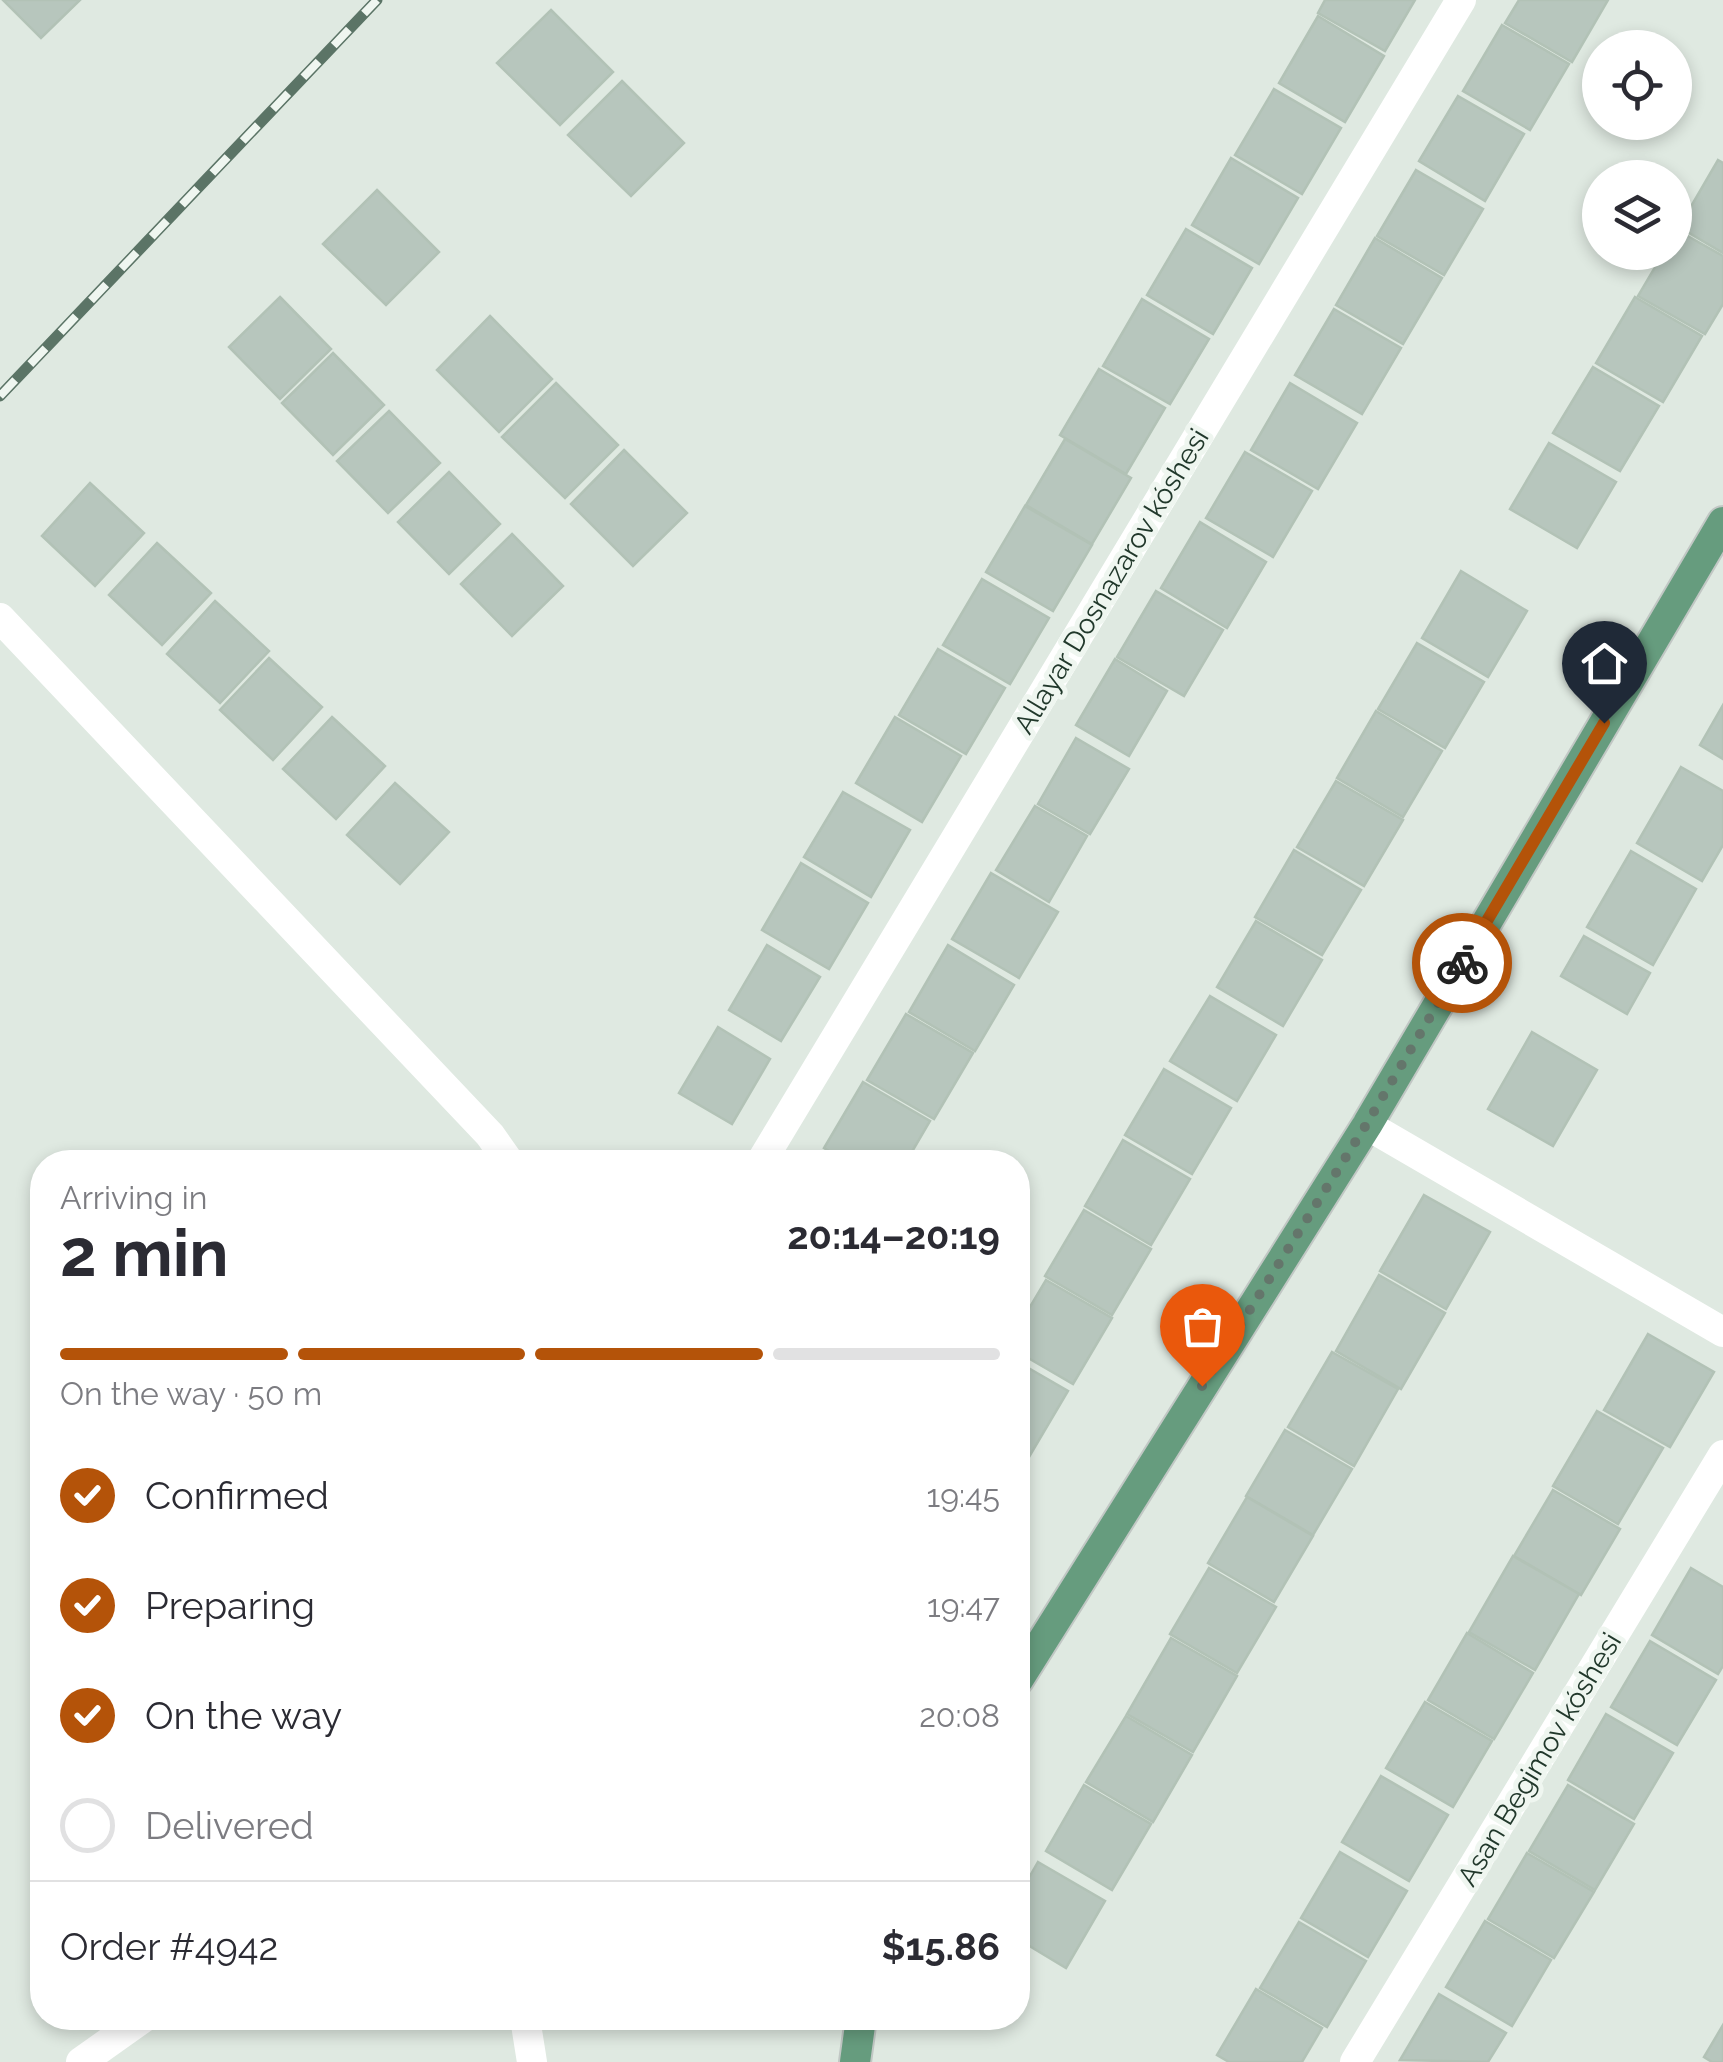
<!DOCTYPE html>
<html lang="en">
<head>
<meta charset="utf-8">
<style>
	body { margin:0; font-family:Raleway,sans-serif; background:#f7f7f7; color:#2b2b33; height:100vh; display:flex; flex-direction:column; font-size:38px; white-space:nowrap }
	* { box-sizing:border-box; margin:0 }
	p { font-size:32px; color:#7c7c81 }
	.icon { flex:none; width:55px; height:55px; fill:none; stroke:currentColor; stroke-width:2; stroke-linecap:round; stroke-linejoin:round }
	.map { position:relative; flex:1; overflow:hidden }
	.panel { position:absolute; left:30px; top:1150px; width:1000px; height:880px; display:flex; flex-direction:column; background:#fff; border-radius:40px; box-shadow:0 5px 15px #0003 }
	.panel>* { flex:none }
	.fabs { position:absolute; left:1582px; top:30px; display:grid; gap:20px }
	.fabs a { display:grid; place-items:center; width:110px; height:110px; border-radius:50%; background:#fff; box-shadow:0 5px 15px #0003; font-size:50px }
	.pin { position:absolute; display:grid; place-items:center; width:85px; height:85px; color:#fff; margin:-102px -42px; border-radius:50% 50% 50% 0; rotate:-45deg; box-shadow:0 0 10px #0007 }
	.pin .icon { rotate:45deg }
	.courier { position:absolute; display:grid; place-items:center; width:100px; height:100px; margin:-50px; border:8px solid #b45309; border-radius:50%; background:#fff; color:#222; box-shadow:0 2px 12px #0007 }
	.overview em { font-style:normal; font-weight:700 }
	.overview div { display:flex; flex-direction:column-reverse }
	.overview { display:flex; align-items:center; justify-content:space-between; height:170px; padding:0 30px }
	h1 { font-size:65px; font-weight:700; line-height:75px }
	.bar { display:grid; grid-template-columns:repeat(4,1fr); gap:15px 10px; align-content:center; height:120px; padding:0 30px }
	.bar i { height:12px; border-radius:8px; background:#e1e1e2 }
	.bar .current { background:#b45309 }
	.bar p { grid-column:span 4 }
	.line { display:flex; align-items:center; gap:25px; padding:0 30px; border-top:2px solid #e1e1e2 }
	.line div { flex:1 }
	ol { padding:0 30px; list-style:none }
	li { display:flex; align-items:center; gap:30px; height:110px }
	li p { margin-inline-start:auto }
	li .icon { padding:10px; border-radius:50%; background:#b45309; color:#fff; stroke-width:4 }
	li:last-child { color:#7c7c81 }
	li i { width:55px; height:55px; border:5px solid #e1e1e2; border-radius:50% }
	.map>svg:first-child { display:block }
	.building { fill:#b7c6bd; stroke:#b2c2b6; stroke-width:2.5 }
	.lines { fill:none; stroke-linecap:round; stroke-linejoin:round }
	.major-casing { stroke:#c1c7c4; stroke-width:34 }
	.minor { stroke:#fff; stroke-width:30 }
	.major { stroke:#669c7e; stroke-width:30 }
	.rail-casing { stroke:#5b7466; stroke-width:11 }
	.rail { stroke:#eff6f0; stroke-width:8; stroke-dasharray:22; stroke-linecap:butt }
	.done { stroke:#64766b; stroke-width:10; stroke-dasharray:0 18 }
	.route { stroke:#b45309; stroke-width:12 }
	.labels { text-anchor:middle; stroke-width:10; stroke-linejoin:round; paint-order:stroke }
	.street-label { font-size:28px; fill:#21382b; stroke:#eff6f0 }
</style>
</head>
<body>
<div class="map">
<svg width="1723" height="2062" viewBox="0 0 1723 2062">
	<rect width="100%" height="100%" fill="#dfe9e1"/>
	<g class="building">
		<polygon points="3,0 80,0 41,38"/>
		<polygon points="1325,0 1415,0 1385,51 1318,13"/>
		<polygon points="1519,0 1608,0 1572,62 1505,23"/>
		<polygon points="551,10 613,72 560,125 497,63"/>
		<polygon points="1318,16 1384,56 1345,122 1279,83"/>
		<polygon points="1502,25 1569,64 1530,130 1463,91"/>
		<polygon points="622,81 684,143 631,196 568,135"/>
		<polygon points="1274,89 1341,128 1302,194 1235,155"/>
		<polygon points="1458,96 1524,134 1485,201 1419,161"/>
		<polygon points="1231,158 1298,198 1259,264 1192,225"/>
		<polygon points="1718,160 1723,163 1723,253 1679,227"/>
		<polygon points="1416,170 1483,209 1444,275 1377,236"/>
		<polygon points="377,190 439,252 386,305 323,244"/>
		<polygon points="1186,229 1252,268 1213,334 1147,295"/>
		<polygon points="1677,230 1723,256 1723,304 1705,334 1638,296 1664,252 1675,252"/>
		<polygon points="1375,238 1442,278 1403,344 1336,305"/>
		<polygon points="280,297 331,349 280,399 229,347"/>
		<polygon points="1635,297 1702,336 1663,402 1596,363"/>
		<polygon points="1142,299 1209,339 1170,404 1103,366"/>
		<polygon points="1334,309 1401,348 1362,414 1295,375"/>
		<polygon points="490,316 552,379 499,432 437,370"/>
		<polygon points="333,353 384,405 333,455 282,403"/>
		<polygon points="1593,367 1659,406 1620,471 1553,433"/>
		<polygon points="1099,369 1165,408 1126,474 1060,435"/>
		<polygon points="556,383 618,445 565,498 502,437"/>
		<polygon points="1290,383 1357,423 1318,489 1251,450"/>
		<polygon points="389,411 440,463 388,513 337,461"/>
		<polygon points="1065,439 1131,478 1092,544 1026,505"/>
		<polygon points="1549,443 1616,482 1577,548 1510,509"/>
		<polygon points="624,450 687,513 633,566 571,504"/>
		<polygon points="1245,452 1312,491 1273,557 1206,518"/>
		<polygon points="449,472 500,524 449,574 398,522"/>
		<polygon points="90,483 144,533 95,586 42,536"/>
		<polygon points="1025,506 1092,545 1053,611 986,572"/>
		<polygon points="1200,522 1266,562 1227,628 1161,588"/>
		<polygon points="512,534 563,586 512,636 461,584"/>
		<polygon points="157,543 211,593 162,645 109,595"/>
		<polygon points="1461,571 1527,611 1488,677 1422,638"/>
		<polygon points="982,579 1049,618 1010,684 943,645"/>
		<polygon points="1156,591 1223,630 1184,696 1117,657"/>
		<polygon points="215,601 269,651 220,703 167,654"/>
		<polygon points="1417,643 1484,682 1445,748 1378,709"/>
		<polygon points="938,649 1005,688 966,754 899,715"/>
		<polygon points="269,658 322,707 273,760 220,710"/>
		<polygon points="1115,659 1167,691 1129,756 1076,725"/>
		<polygon points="1723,705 1723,759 1700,745"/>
		<polygon points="1376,711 1442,751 1403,817 1337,778"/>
		<polygon points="332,717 385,766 336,819 283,769"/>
		<polygon points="895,717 961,756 922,822 856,783"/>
		<polygon points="1076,738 1129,769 1090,834 1038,804"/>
		<polygon points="1681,767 1723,791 1723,845 1702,881 1637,843"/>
		<polygon points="1336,781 1403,820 1364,886 1297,847"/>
		<polygon points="395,783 449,832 400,884 347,835"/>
		<polygon points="843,792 910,830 871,897 804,857"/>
		<polygon points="1035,806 1087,836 1049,902 996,870"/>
		<polygon points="1294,850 1361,890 1322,955 1255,917"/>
		<polygon points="1631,851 1696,889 1653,965 1587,927"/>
		<polygon points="801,863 868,903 829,969 762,930"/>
		<polygon points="991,873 1058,912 1019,978 952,939"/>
		<polygon points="1256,921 1322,960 1283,1026 1217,987"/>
		<polygon points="1584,936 1650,973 1627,1014 1561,976"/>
		<polygon points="767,945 820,977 781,1041 729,1010"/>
		<polygon points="948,945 1014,985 975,1051 909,1012"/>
		<polygon points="1210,996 1276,1035 1237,1101 1170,1061"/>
		<polygon points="906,1014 973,1053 934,1119 867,1080"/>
		<polygon points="718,1027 770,1059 732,1124 679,1093"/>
		<polygon points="1532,1032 1597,1070 1553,1146 1488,1109"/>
		<polygon points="1164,1069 1231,1108 1192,1174 1125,1135"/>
		<polygon points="863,1082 930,1121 906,1162 848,1162 824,1148"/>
		<polygon points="1123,1140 1190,1179 1151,1245 1085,1206"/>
		<polygon points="1424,1195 1490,1232 1446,1309 1380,1271"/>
		<polygon points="1084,1210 1151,1249 1112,1315 1045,1276"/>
		<polygon points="1379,1275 1445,1313 1401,1389 1336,1351"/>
		<polygon points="1046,1280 1112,1318 1073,1384 1018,1352 1018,1327"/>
		<polygon points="1648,1334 1714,1372 1670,1447 1604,1410"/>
		<polygon points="1332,1352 1398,1389 1354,1466 1288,1427"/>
		<polygon points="1018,1362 1068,1391 1029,1457 1018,1450"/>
		<polygon points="1597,1411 1663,1448 1618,1524 1553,1486"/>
		<polygon points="1285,1430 1352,1469 1313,1535 1246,1496"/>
		<polygon points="1553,1490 1620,1529 1581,1595 1514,1556"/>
		<polygon points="1247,1497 1313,1536 1274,1602 1208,1563"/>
		<polygon points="1513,1556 1579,1594 1535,1670 1469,1632"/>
		<polygon points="1209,1568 1276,1607 1237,1673 1170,1634"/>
		<polygon points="1691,1568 1723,1587 1723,1666 1718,1674 1652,1635"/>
		<polygon points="1467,1633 1533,1673 1494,1739 1428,1700"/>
		<polygon points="1171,1638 1237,1676 1193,1752 1127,1714"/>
		<polygon points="1650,1641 1716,1680 1677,1745 1611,1707"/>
		<polygon points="1425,1702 1492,1741 1453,1807 1386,1768"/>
		<polygon points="1606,1714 1673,1753 1634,1819 1568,1780"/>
		<polygon points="1126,1716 1192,1755 1153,1822 1086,1782"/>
		<polygon points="1381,1776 1448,1815 1409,1881 1342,1842"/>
		<polygon points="1084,1785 1151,1824 1112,1890 1046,1851"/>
		<polygon points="1568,1785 1634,1824 1595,1890 1529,1851"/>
		<polygon points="1340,1852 1407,1891 1368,1957 1301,1918"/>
		<polygon points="1527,1853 1594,1892 1554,1958 1488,1919"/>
		<polygon points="1038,1862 1105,1901 1066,1968 1018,1939 1018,1897"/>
		<polygon points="1485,1921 1551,1960 1512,2026 1446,1987"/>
		<polygon points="1299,1922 1366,1961 1327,2027 1260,1988"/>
		<polygon points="1256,1989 1322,2028 1302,2062 1229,2062 1217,2055"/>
		<polygon points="1439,1994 1506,2033 1488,2062 1400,2060"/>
		<polygon points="1723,2025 1723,2062 1712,2062 1704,2057"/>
	</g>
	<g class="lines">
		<defs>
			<g id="major">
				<polyline points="1018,1680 1367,1125 1723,522"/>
				<polyline points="855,2062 861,2018"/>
			</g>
		</defs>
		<use href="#major" class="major-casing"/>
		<g class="minor">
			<polyline points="0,618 490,1135 509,1162"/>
			<polyline points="1367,1125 1723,1332"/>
			<polyline points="761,1162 1461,0"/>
			<polyline points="525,2018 532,2062"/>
			<polyline points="81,2062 143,2018"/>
			<polyline points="1355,2062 1723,1455"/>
		</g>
		<use href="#major" class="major"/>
		<defs>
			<polyline id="rail" points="0,396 377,0"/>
		</defs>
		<use href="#rail" class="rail-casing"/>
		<use href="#rail" class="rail"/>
	</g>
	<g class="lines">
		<polyline class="done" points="1202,1386 1366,1125 1462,963"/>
		<polyline class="route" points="1462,963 1604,723"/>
	</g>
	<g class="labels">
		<g class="street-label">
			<text transform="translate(1111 581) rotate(-59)" y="10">Allayar Dosnazarov kóshesi</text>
			<text transform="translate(1539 1759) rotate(-59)" y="10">Asan Begimov kóshesi</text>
		</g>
	</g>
</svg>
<div class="fabs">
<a><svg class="icon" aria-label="locate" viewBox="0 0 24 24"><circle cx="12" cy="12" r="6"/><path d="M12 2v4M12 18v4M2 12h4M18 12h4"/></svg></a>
<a><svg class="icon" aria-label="layers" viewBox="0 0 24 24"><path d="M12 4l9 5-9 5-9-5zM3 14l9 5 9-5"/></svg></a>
</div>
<div class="pin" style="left:1202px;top:1386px;background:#ea580c"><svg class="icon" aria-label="bag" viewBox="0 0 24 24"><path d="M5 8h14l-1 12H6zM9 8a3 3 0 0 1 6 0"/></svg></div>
<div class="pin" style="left:1604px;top:723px;background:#1f2937"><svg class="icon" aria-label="home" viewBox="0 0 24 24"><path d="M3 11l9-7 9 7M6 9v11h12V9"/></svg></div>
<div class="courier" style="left:1462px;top:963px"><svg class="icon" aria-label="bike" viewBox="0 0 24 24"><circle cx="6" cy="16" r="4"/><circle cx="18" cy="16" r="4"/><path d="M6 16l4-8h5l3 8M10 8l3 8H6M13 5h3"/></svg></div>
<section class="panel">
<div class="overview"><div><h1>2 min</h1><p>Arriving in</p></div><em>20:14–20:19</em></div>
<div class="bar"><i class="current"></i><i class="current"></i><i class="current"></i><i></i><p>On the way · 50 m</p></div>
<ol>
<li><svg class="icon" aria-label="check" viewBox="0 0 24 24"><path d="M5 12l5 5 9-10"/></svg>Confirmed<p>19:45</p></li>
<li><svg class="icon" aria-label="check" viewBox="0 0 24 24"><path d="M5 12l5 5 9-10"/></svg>Preparing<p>19:47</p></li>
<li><svg class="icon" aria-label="check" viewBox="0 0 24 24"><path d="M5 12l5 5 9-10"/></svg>On the way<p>20:08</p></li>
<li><i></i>Delivered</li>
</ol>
<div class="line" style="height:130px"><div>Order #4942</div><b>$15.86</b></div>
</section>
</div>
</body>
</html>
